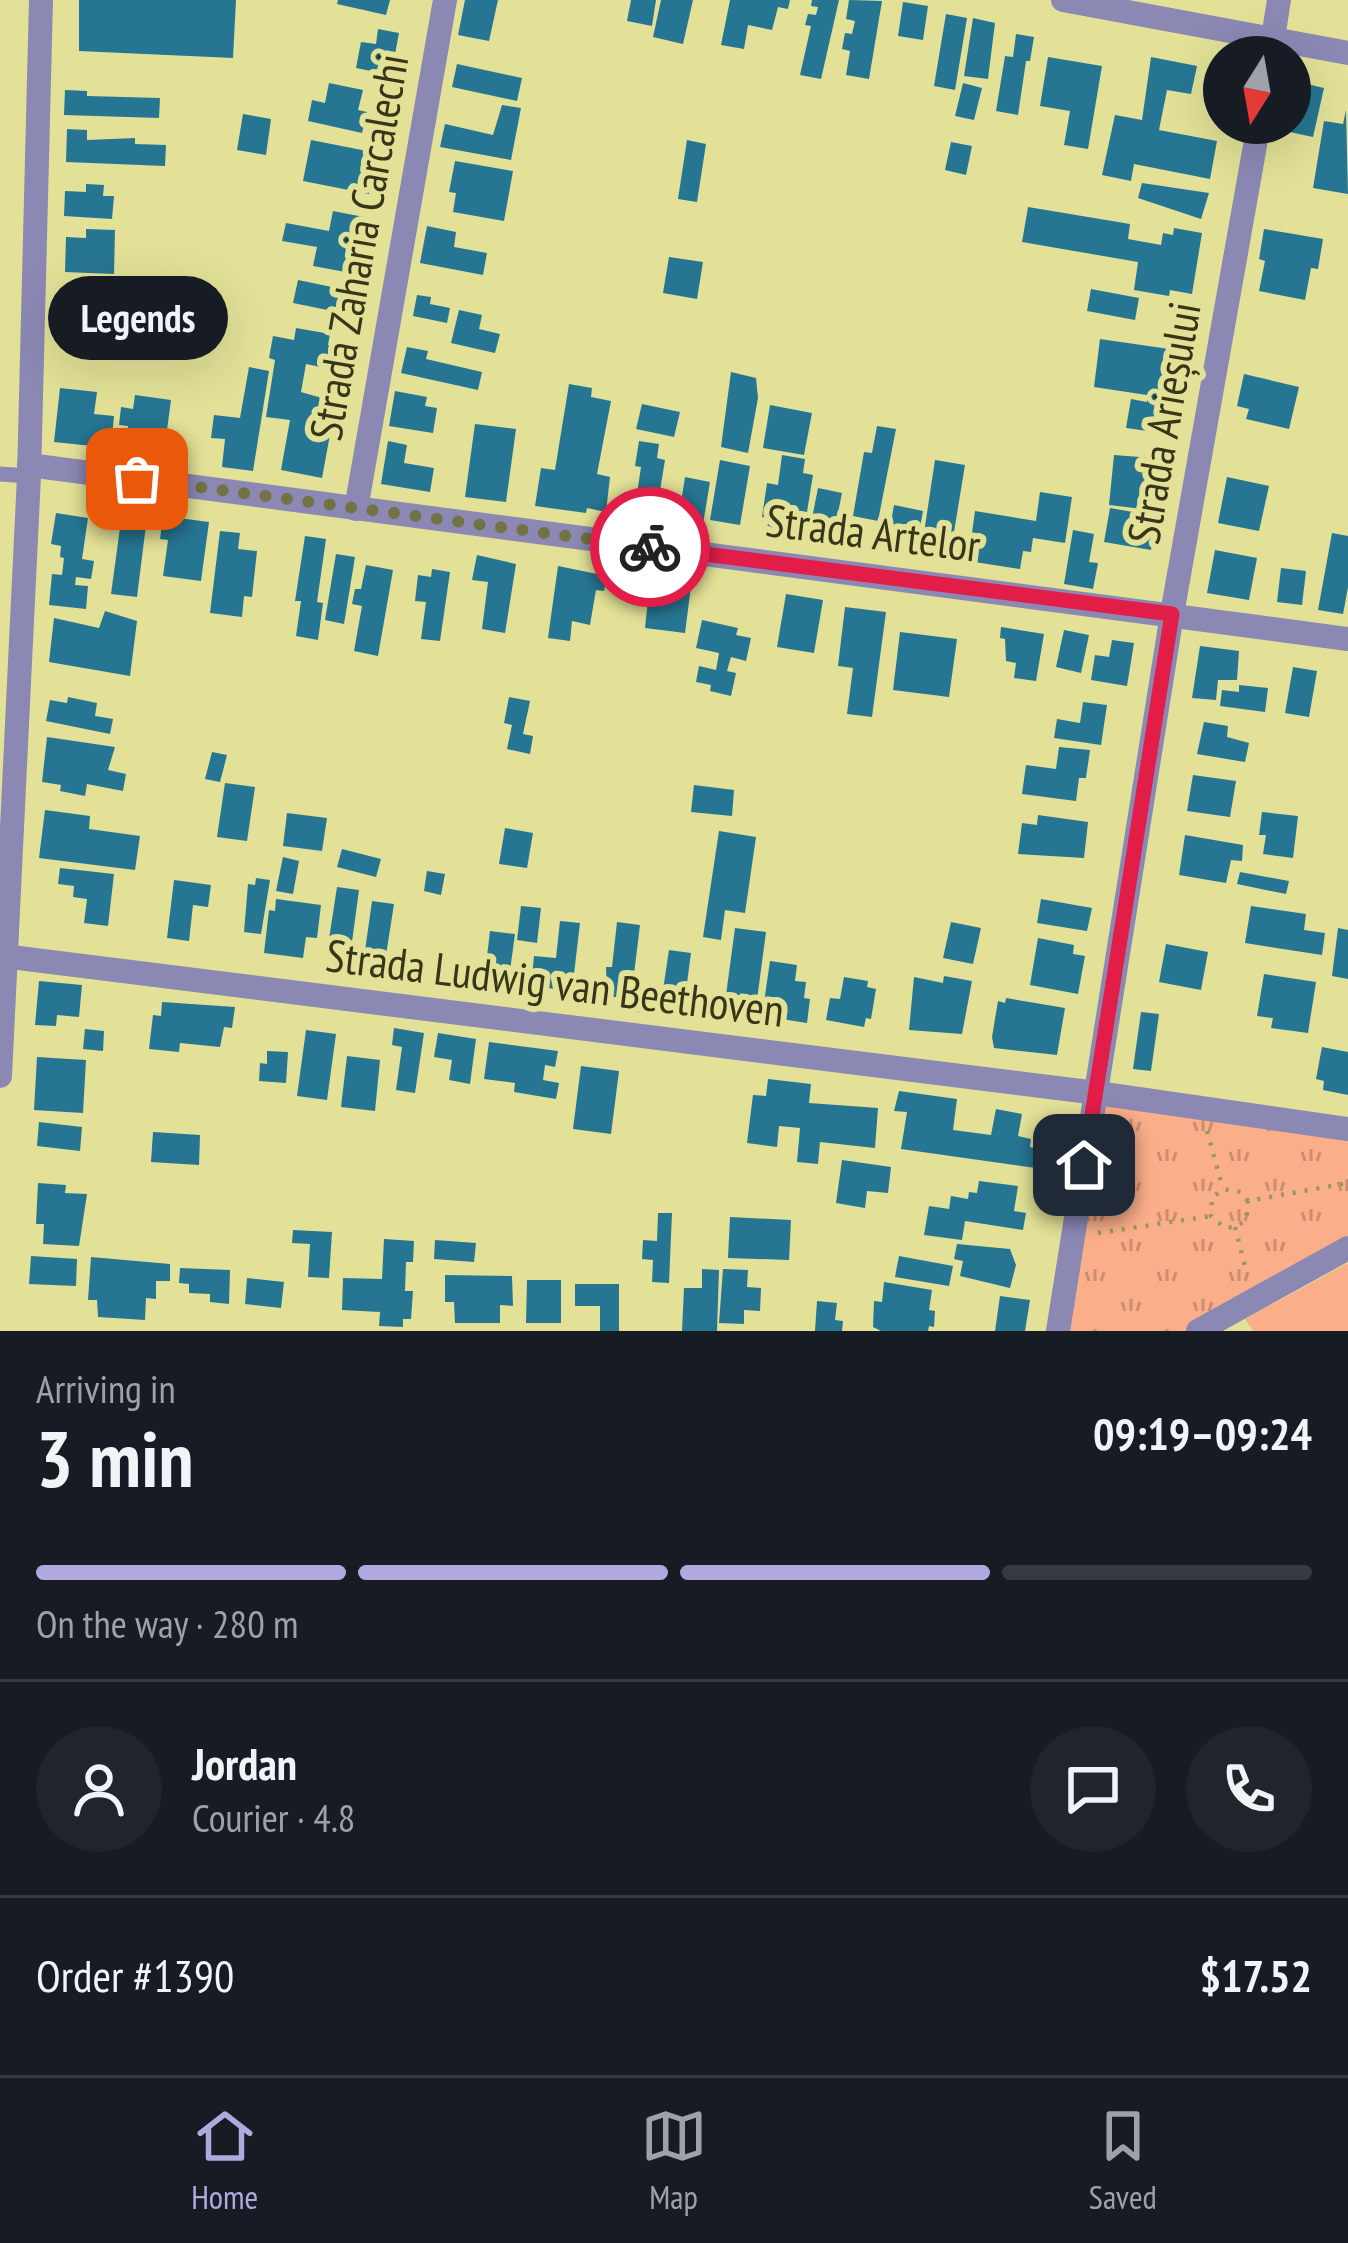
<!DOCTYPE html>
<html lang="en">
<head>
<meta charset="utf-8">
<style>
	body { margin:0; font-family:"PT Sans Narrow",sans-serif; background:#20242c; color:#f1f3f6; height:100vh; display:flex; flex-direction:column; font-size:45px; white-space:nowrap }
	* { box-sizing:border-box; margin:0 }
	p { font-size:39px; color:#9ea1a6 }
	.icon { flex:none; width:66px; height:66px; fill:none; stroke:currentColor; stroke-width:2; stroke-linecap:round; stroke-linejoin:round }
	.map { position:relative; height:1331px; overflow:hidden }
	.details { display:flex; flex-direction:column; background:#171b24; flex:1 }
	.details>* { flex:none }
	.needle { width:78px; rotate:191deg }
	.tools { position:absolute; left:1203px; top:36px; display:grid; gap:24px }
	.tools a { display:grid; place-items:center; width:108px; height:108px; border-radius:50%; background:#171b24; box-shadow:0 12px 48px #0002; font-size:60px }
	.pin { position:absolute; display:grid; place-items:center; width:102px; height:102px; color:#fff; margin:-51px; border-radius:24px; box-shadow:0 6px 18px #0006 }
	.courier { position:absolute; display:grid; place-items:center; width:120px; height:120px; margin:-60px; border:9px solid #e11d48; border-radius:50%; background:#fff; color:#222; box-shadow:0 3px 15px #0007 }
	.bubble { position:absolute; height:84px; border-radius:42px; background:#171b24; box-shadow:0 12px 48px #0002; font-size:39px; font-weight:800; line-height:84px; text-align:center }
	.summary em { font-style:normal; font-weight:800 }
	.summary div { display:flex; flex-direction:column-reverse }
	.summary { display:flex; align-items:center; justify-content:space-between; height:204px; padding:0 36px }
	h1 { font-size:78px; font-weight:800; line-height:90px }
	.bar { display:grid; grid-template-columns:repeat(4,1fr); gap:18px 12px; align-content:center; height:144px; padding:0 36px }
	.bar i { height:15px; border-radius:9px; background:#363941 }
	.bar .on { background:#b2a8e0 }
	.bar p { grid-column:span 4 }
	.line { display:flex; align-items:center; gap:30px; padding:0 36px; border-top:3px solid #363941 }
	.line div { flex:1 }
	.round { display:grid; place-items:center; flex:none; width:126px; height:126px; border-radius:63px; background:#20242c }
	.dock { display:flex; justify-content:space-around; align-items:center; height:168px; border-top:3px solid #363941; background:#171b24; font-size:33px; color:#9ea1a6 }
	.dock a { display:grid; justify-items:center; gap:6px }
	.dock .on { color:#b2a8e0 }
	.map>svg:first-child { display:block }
	.grass { fill:#faae89 }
	.park { fill:url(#park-tufts) }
	.building { fill:#267693 }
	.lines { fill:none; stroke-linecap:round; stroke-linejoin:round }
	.path { stroke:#989760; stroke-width:4.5; stroke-dasharray:3 9; stroke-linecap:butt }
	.service { stroke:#8b88b4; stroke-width:15 }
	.minor { stroke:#8b88b4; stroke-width:24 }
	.done { stroke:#737244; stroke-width:12; stroke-dasharray:0 21.6 }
	.route { stroke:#e11d48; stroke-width:15 }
	.labels { text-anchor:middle; stroke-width:12; stroke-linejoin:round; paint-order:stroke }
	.street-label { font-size:45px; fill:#373618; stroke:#e2e197 }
</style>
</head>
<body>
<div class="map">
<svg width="1348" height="1331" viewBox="0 0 1348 1331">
	<defs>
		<pattern id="park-tufts" width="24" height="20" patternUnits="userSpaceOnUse" patternTransform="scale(3)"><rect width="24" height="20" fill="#faae89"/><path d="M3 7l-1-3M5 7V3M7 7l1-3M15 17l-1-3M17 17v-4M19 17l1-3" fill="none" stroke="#cb8e6f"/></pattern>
	</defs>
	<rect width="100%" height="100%" fill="#e2e197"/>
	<polygon class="grass" points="1348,1263 1348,1331 1253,1331 1245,1319"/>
	<polygon class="park" points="1097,1093 1348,1129 1348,1248 1198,1331 1058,1331"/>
	<g class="building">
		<polygon points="79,0 236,0 233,58 79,51"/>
		<polygon points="338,0 390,0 386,15 337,4"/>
		<polygon points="465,0 498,0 489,41 458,35"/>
		<polygon points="631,0 656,0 652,26 627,21"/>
		<polygon points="661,0 693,0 683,44 653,37"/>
		<polygon points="730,0 790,0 788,9 778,7 772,30 748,25 744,49 721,45"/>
		<polygon points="812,0 839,0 821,79 800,75 811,26 805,25 808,14 816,15 818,7 811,6"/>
		<polygon points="849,0 882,1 869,79 846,75 850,51 842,49 845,33 852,34 855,21 846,19"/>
		<polygon points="903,2 928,6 923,40 898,36"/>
		<polygon points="946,14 967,18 955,90 934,86"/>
		<polygon points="973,18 995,23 988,79 964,76"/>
		<polygon points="378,29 399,33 391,75 356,68 361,42 376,44"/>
		<polygon points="1016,34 1034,37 1030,61 1026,61 1018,115 996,111 1005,56 1013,57"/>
		<polygon points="1048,57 1102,66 1088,149 1064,145 1070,111 1040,106"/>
		<polygon points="1151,57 1197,66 1191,94 1167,90 1159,130 1217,141 1210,179 1134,164 1131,181 1102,175 1115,115 1142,120"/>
		<polygon points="457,64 522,78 517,101 452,87"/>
		<polygon points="1290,80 1324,88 1313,137 1271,128 1272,123 1290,123"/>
		<polygon points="329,83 363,90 358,110 367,112 362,133 308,121 312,100 325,103"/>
		<polygon points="963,83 982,88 974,120 955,116"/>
		<polygon points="65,90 87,91 87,96 160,98 159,118 64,115"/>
		<polygon points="502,105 521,108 511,160 440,147 445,124 493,135"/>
		<polygon points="1346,110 1348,194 1313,188 1324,121 1343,124"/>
		<polygon points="243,114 271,119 266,155 237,150"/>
		<polygon points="67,129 87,130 87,140 135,138 135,144 166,145 165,166 66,162"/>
		<polygon points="311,140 377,153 369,194 303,181"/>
		<polygon points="687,140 706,144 697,202 678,199"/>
		<polygon points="951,142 972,146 966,175 945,170"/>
		<polygon points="455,161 513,171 504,221 453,212 456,193 449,192"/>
		<polygon points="1142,183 1209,193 1201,219 1138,198"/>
		<polygon points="86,184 104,185 103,196 114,196 112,219 64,216 65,191 86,192"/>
		<polygon points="1028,207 1130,224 1128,239 1161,245 1163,233 1173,235 1174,228 1202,233 1192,294 1170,290 1169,296 1134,290 1138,262 1022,242"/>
		<polygon points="333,211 369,218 362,254 355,253 351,273 313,266 317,247 282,241 286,223 329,231"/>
		<polygon points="427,226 456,232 454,247 487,253 483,275 420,263"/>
		<polygon points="86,229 115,230 114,274 65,272 66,237 86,238"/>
		<polygon points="1264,229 1323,239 1318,269 1311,268 1305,300 1259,291 1265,261 1259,259"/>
		<polygon points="669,257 703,262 697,299 663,293"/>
		<polygon points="298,280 356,292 352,315 293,303"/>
		<polygon points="1091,289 1139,298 1135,320 1087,311"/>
		<polygon points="65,291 111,294 109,333 63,330"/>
		<polygon points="417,295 431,297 430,304 450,308 447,323 413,316"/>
		<polygon points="459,310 482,315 479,329 500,334 495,353 451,343"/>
		<polygon points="296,328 330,334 328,345 349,349 345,372 306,364 301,392 336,402 322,478 281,470 290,420 266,417 275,360 269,358 273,336 294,340"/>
		<polygon points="1100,339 1183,351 1169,434 1126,428 1131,399 1147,402 1147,395 1094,387"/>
		<polygon points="407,347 428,351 426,359 482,372 478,390 401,373"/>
		<polygon points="249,367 269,371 253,471 222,467 225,439 211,438 214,415 240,418"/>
		<polygon points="731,372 756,378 758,398 748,453 721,447"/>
		<polygon points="1244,374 1299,387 1289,429 1246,419 1249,409 1237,406"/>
		<polygon points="569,384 592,388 591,397 611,401 597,474 610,477 606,512 587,508 586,513 535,506 541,468 555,470"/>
		<polygon points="60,388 97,392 94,414 114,416 111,448 54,442"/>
		<polygon points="395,391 427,397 425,406 437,408 433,433 389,426"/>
		<polygon points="135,395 171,400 164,453 125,448 128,426 119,425 121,407 133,409"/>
		<polygon points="642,404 680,412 674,437 636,429"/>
		<polygon points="770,405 812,413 804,455 763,448"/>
		<polygon points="475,424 516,429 506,502 465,497"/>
		<polygon points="877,426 896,429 878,521 853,516 864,452 872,453"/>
		<polygon points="388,441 407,445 404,463 434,468 430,492 381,484"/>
		<polygon points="639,441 659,444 657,458 665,460 655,521 620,514 624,492 637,494 641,467 635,466"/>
		<polygon points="782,455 805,459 803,473 813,475 807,512 794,510 791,532 767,529 769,518 762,517 767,483 778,485"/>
		<polygon points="1114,455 1166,459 1159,503 1152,501 1151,510 1109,505"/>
		<polygon points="720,460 750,466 740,525 710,520"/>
		<polygon points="935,460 965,465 953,538 924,533"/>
		<polygon points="685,477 710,482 703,524 669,518 673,495 682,496"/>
		<polygon points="1227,477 1269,486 1259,531 1218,523"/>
		<polygon points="818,488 842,493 832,543 808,538"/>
		<polygon points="1040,492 1072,497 1065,543 1033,538 1031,552 1023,551 1020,569 968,561 975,511 1036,521"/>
		<polygon points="894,505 923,511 915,554 886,549"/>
		<polygon points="1110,508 1156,516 1151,550 1104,542"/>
		<polygon points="56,513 88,518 82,559 94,561 91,579 76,577 75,585 88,586 86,609 49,605 52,574 62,575 64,558 60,557 61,546 51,544"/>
		<polygon points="122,513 147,517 137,597 111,594"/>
		<polygon points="163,516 209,522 201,581 163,576 168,540 160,539"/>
		<polygon points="1073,530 1094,534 1089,562 1098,563 1093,589 1064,584"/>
		<polygon points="220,531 240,533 238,549 257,551 252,597 244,596 242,617 210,613"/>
		<polygon points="1332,533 1348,536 1348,587 1343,614 1318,610"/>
		<polygon points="305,536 326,539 317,602 323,603 318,640 296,636 301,601 295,601"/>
		<polygon points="1215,550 1257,558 1249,600 1207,593"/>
		<polygon points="336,554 355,557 344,624 325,620"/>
		<polygon points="477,555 516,564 505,633 482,629 488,582 472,580"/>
		<polygon points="366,565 393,570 378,656 354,651 362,606 352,604 355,589 361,589"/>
		<polygon points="558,566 607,576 604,591 596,590 590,625 572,621 570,641 548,638"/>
		<polygon points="1281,568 1306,571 1302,605 1277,602"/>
		<polygon points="432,569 450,572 440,641 421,639 426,602 415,601 418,575 431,577"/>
		<polygon points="650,581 691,586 685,633 645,628"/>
		<polygon points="786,594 823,600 814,653 777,647"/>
		<polygon points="845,607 886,612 872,717 847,714 853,668 838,666"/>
		<polygon points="105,611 137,621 130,676 49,662 54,618 99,628"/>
		<polygon points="702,620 738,628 736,635 751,638 746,661 731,657 727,671 736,673 731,696 710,691 711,685 696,682 699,666 716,670 719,653 696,648"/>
		<polygon points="1001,627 1044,634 1036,681 1014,678 1016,663 1006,661 1005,639 1000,638"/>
		<polygon points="1064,630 1089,635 1081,673 1056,667"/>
		<polygon points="900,632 957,639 949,697 893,690"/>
		<polygon points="1112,640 1134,643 1127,686 1091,680 1095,655 1109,657"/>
		<polygon points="1200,646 1239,651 1237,680 1218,680 1216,700 1192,698"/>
		<polygon points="1293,667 1317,671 1309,717 1285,713"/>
		<polygon points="1239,685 1268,688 1265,712 1220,706 1222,690 1239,692"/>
		<polygon points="68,697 97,703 95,716 113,719 110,734 46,721 50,700 67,703"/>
		<polygon points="509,697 530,701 523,734 533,736 530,754 507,749 512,725 504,723"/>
		<polygon points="1083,702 1107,705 1101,745 1054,738 1057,719 1080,723"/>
		<polygon points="1204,722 1228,726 1227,737 1249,743 1245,762 1197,754"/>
		<polygon points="47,737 115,747 108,770 126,774 123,791 87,784 85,796 60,791 61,785 42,782"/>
		<polygon points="1059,747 1090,750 1086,778 1079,778 1076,801 1022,794 1026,765 1056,769"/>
		<polygon points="212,752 227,755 220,782 205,779"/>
		<polygon points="1193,775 1236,781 1230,817 1187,811"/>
		<polygon points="225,783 255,787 247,841 217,837"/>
		<polygon points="694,785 734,790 732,816 691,812"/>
		<polygon points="45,810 90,816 89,829 140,836 135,870 39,858"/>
		<polygon points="1262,812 1298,816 1293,858 1263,854 1266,835 1259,835"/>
		<polygon points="287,813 327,818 322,851 283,846"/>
		<polygon points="1038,815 1088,822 1084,858 1018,854 1022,823 1037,825"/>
		<polygon points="505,828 533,833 527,868 499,864"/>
		<polygon points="719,831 756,837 745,913 725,910 721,940 703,937"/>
		<polygon points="1185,835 1243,845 1242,861 1231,860 1226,883 1179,875"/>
		<polygon points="342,849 381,859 376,877 337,867"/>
		<polygon points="283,857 299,861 293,894 276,891"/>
		<polygon points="60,868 114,874 108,926 84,923 87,899 73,897 74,886 58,884"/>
		<polygon points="427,871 445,874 441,895 424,891"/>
		<polygon points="1240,872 1289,881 1286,894 1237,884"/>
		<polygon points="256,878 270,880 261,934 244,932 248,884 255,885"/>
		<polygon points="174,880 211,885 208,907 193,905 189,941 167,938"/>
		<polygon points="337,887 359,890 352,942 329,939"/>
		<polygon points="276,899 321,905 317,938 306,937 303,958 264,953 269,910 275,911"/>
		<polygon points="1041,899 1092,908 1087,931 1037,923"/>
		<polygon points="372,901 394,904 384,968 363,965"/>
		<polygon points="521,906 541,908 537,943 517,940"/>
		<polygon points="1251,906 1306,914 1304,930 1325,933 1322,955 1245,943"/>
		<polygon points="560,921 580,923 572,991 531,986 534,956 556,958"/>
		<polygon points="617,922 640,925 631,999 607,996 606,967 612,967"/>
		<polygon points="951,922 981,928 973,964 943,958"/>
		<polygon points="735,928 766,932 755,1015 724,1010"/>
		<polygon points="1338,928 1348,930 1348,979 1332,976"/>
		<polygon points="490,931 515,934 508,985 484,982"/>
		<polygon points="1038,938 1074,945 1073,954 1085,956 1078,994 1030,985"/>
		<polygon points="1166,944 1208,952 1201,990 1159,982"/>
		<polygon points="669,950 691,953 684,1006 661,1003"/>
		<polygon points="770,961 797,965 795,981 806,982 804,998 810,999 807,1023 762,1016"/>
		<polygon points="1264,974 1316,982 1308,1033 1271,1028 1273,1018 1257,1016"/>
		<polygon points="944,976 972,981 962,1034 909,1030 914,977 943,983"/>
		<polygon points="844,977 868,981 867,987 876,989 871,1019 866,1018 864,1027 826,1020 830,998 840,999"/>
		<polygon points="39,981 82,985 79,1017 57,1015 56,1026 35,1025"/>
		<polygon points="639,984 657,987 654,1014 636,1012"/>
		<polygon points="1006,998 1065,1008 1057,1055 994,1048 992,1037 998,1001 1005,1003"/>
		<polygon points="162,1002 235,1007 232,1028 224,1027 220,1047 180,1043 179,1052 149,1049 153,1015 161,1016"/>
		<polygon points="1141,1012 1159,1014 1151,1071 1133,1069"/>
		<polygon points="394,1028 424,1033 415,1093 396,1090 402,1047 392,1045"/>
		<polygon points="85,1029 104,1031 103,1051 83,1049"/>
		<polygon points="306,1030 336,1034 327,1100 297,1096"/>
		<polygon points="438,1033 476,1039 470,1084 449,1080 452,1060 434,1057"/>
		<polygon points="489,1042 558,1051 555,1067 545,1065 543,1080 559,1083 556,1099 514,1092 515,1083 484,1079"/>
		<polygon points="1322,1047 1348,1052 1348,1095 1323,1090 1324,1081 1316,1079"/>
		<polygon points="267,1051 288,1052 286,1083 259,1081 260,1063 267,1064"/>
		<polygon points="347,1056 380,1060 375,1111 341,1107"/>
		<polygon points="37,1057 86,1060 83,1113 34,1110"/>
		<polygon points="581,1066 619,1071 611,1134 573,1129"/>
		<polygon points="768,1079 811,1084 809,1103 878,1108 875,1148 820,1142 818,1164 797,1162 800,1128 779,1126 777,1147 747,1143 753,1095 766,1096"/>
		<polygon points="899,1091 957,1099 953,1130 991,1135 996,1109 1022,1114 1018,1136 1031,1139 1030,1147 1040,1149 1036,1168 901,1149 907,1112 894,1111"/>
		<polygon points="39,1122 82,1127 80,1151 37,1146"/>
		<polygon points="153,1132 200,1135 199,1165 151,1162"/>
		<polygon points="842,1160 891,1167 888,1193 867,1191 865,1208 836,1203"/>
		<polygon points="979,1181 1018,1186 1014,1211 1026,1213 1023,1230 965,1221 962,1240 924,1235 929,1206 949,1209 951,1196 968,1199 969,1192 977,1193"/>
		<polygon points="38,1183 66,1185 65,1193 87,1194 79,1246 43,1244 44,1224 36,1224"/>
		<polygon points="658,1213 672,1213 669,1283 652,1282 653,1260 642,1259 643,1240 657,1241"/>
		<polygon points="730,1217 791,1220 789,1260 728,1258"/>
		<polygon points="293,1230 332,1232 329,1278 308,1277 310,1244 292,1243"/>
		<polygon points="384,1239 414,1241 413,1262 406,1262 405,1291 413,1291 411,1319 403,1319 403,1327 379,1326 380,1312 342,1310 343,1278 382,1279"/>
		<polygon points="435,1240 476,1243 474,1262 434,1259"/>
		<polygon points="957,1244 1010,1249 1016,1265 1010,1288 960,1276 963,1261 954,1259"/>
		<polygon points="31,1256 77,1259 76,1286 29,1284"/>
		<polygon points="899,1256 953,1266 949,1286 895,1277"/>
		<polygon points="91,1257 170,1264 170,1281 156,1281 156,1299 146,1298 145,1320 98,1317 97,1300 88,1300"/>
		<polygon points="180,1268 230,1270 229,1304 210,1302 210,1294 189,1293 189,1284 179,1283"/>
		<polygon points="702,1269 719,1270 717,1331 682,1331 684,1288 702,1288"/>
		<polygon points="723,1269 748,1270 747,1287 761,1288 760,1311 744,1310 744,1324 719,1323"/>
		<polygon points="445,1275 512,1276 513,1306 500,1305 500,1323 455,1323 454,1302 445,1302"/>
		<polygon points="247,1278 284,1282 281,1308 245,1304"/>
		<polygon points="527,1280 561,1280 561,1323 526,1323"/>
		<polygon points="884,1282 932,1290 929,1310 935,1311 934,1327 929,1326 928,1331 881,1331 873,1327 874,1301 882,1302"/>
		<polygon points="575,1284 619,1284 619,1331 600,1331 600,1306 575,1306"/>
		<polygon points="1000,1296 1030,1300 1025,1331 995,1331"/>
		<polygon points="817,1301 837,1303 835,1320 843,1321 842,1331 815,1331"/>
	</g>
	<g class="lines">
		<g class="path">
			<polyline points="1207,1131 1223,1189"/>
			<polyline points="1248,1201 1241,1192 1223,1189 1212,1198 1211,1216 1225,1228 1235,1227 1246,1220 1248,1201 1348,1183"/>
			<polyline points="1235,1227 1247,1274"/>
			<polyline points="1098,1233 1211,1216"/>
		</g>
		<polyline class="service" points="0,474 29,476"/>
		<g class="minor">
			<polyline points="1063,0 1348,53"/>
			<polyline points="1270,57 1279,0"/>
			<polyline points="29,465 1348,639"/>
			<polyline points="356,509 445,0"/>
			<polyline points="3,956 1097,1093 1348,1129"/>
			<polyline points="0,1076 29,476 41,0"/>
			<polyline points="1058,1331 1172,614 1259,123"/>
			<polyline points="1198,1331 1348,1248"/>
		</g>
	</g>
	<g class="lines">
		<polyline class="done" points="137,479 650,547"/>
		<polyline class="route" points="650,547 1172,614 1084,1165"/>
	</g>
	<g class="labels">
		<g class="street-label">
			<text transform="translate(359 247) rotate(-80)" y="16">Strada Zaharia Carcalechi</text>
			<text transform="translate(1164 423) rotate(-80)" y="16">Strada Arieșului</text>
			<text transform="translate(873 533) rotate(7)" y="16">Strada Artelor</text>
			<text transform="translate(555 983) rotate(7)" y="16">Strada Ludwig van Beethoven</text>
		</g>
	</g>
</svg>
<div class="tools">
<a><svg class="needle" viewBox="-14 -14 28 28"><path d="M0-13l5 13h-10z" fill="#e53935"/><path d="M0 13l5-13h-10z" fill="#9ea1a6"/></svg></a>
</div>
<div class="pin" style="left:137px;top:479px;background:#ea580c"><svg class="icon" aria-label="bag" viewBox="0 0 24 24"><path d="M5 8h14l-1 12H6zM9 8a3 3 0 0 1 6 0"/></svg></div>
<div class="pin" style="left:1084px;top:1165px;background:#1f2937"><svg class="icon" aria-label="home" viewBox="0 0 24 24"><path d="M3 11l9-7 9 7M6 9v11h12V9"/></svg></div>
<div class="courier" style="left:650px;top:547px"><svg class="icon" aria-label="bike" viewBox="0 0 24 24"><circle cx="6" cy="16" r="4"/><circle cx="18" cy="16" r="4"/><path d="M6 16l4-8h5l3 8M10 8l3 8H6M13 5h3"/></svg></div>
<div class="bubble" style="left:48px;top:276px;width:180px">Legends</div>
</div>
<section class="details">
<div class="summary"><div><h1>3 min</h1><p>Arriving in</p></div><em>09:19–09:24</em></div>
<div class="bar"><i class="on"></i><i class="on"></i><i class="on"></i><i></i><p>On the way · 280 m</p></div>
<div class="line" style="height:216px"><a class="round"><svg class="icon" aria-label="person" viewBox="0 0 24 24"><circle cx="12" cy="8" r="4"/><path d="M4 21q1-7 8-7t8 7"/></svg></a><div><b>Jordan</b><p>Courier · 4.8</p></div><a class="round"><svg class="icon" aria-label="chat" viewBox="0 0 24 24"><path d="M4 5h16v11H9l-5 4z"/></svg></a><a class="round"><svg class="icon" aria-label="phone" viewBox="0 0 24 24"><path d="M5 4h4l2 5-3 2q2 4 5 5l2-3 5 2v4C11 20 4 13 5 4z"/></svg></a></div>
<div class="line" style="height:156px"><div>Order #1390</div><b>$17.52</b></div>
</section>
<nav class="dock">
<a class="on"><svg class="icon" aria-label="home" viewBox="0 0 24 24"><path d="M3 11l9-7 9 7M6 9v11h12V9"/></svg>Home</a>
<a><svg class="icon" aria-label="map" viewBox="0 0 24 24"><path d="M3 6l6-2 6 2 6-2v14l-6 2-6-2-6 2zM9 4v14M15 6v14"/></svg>Map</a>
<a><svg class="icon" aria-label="saved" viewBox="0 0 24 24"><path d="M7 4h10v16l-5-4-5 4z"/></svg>Saved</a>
</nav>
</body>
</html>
